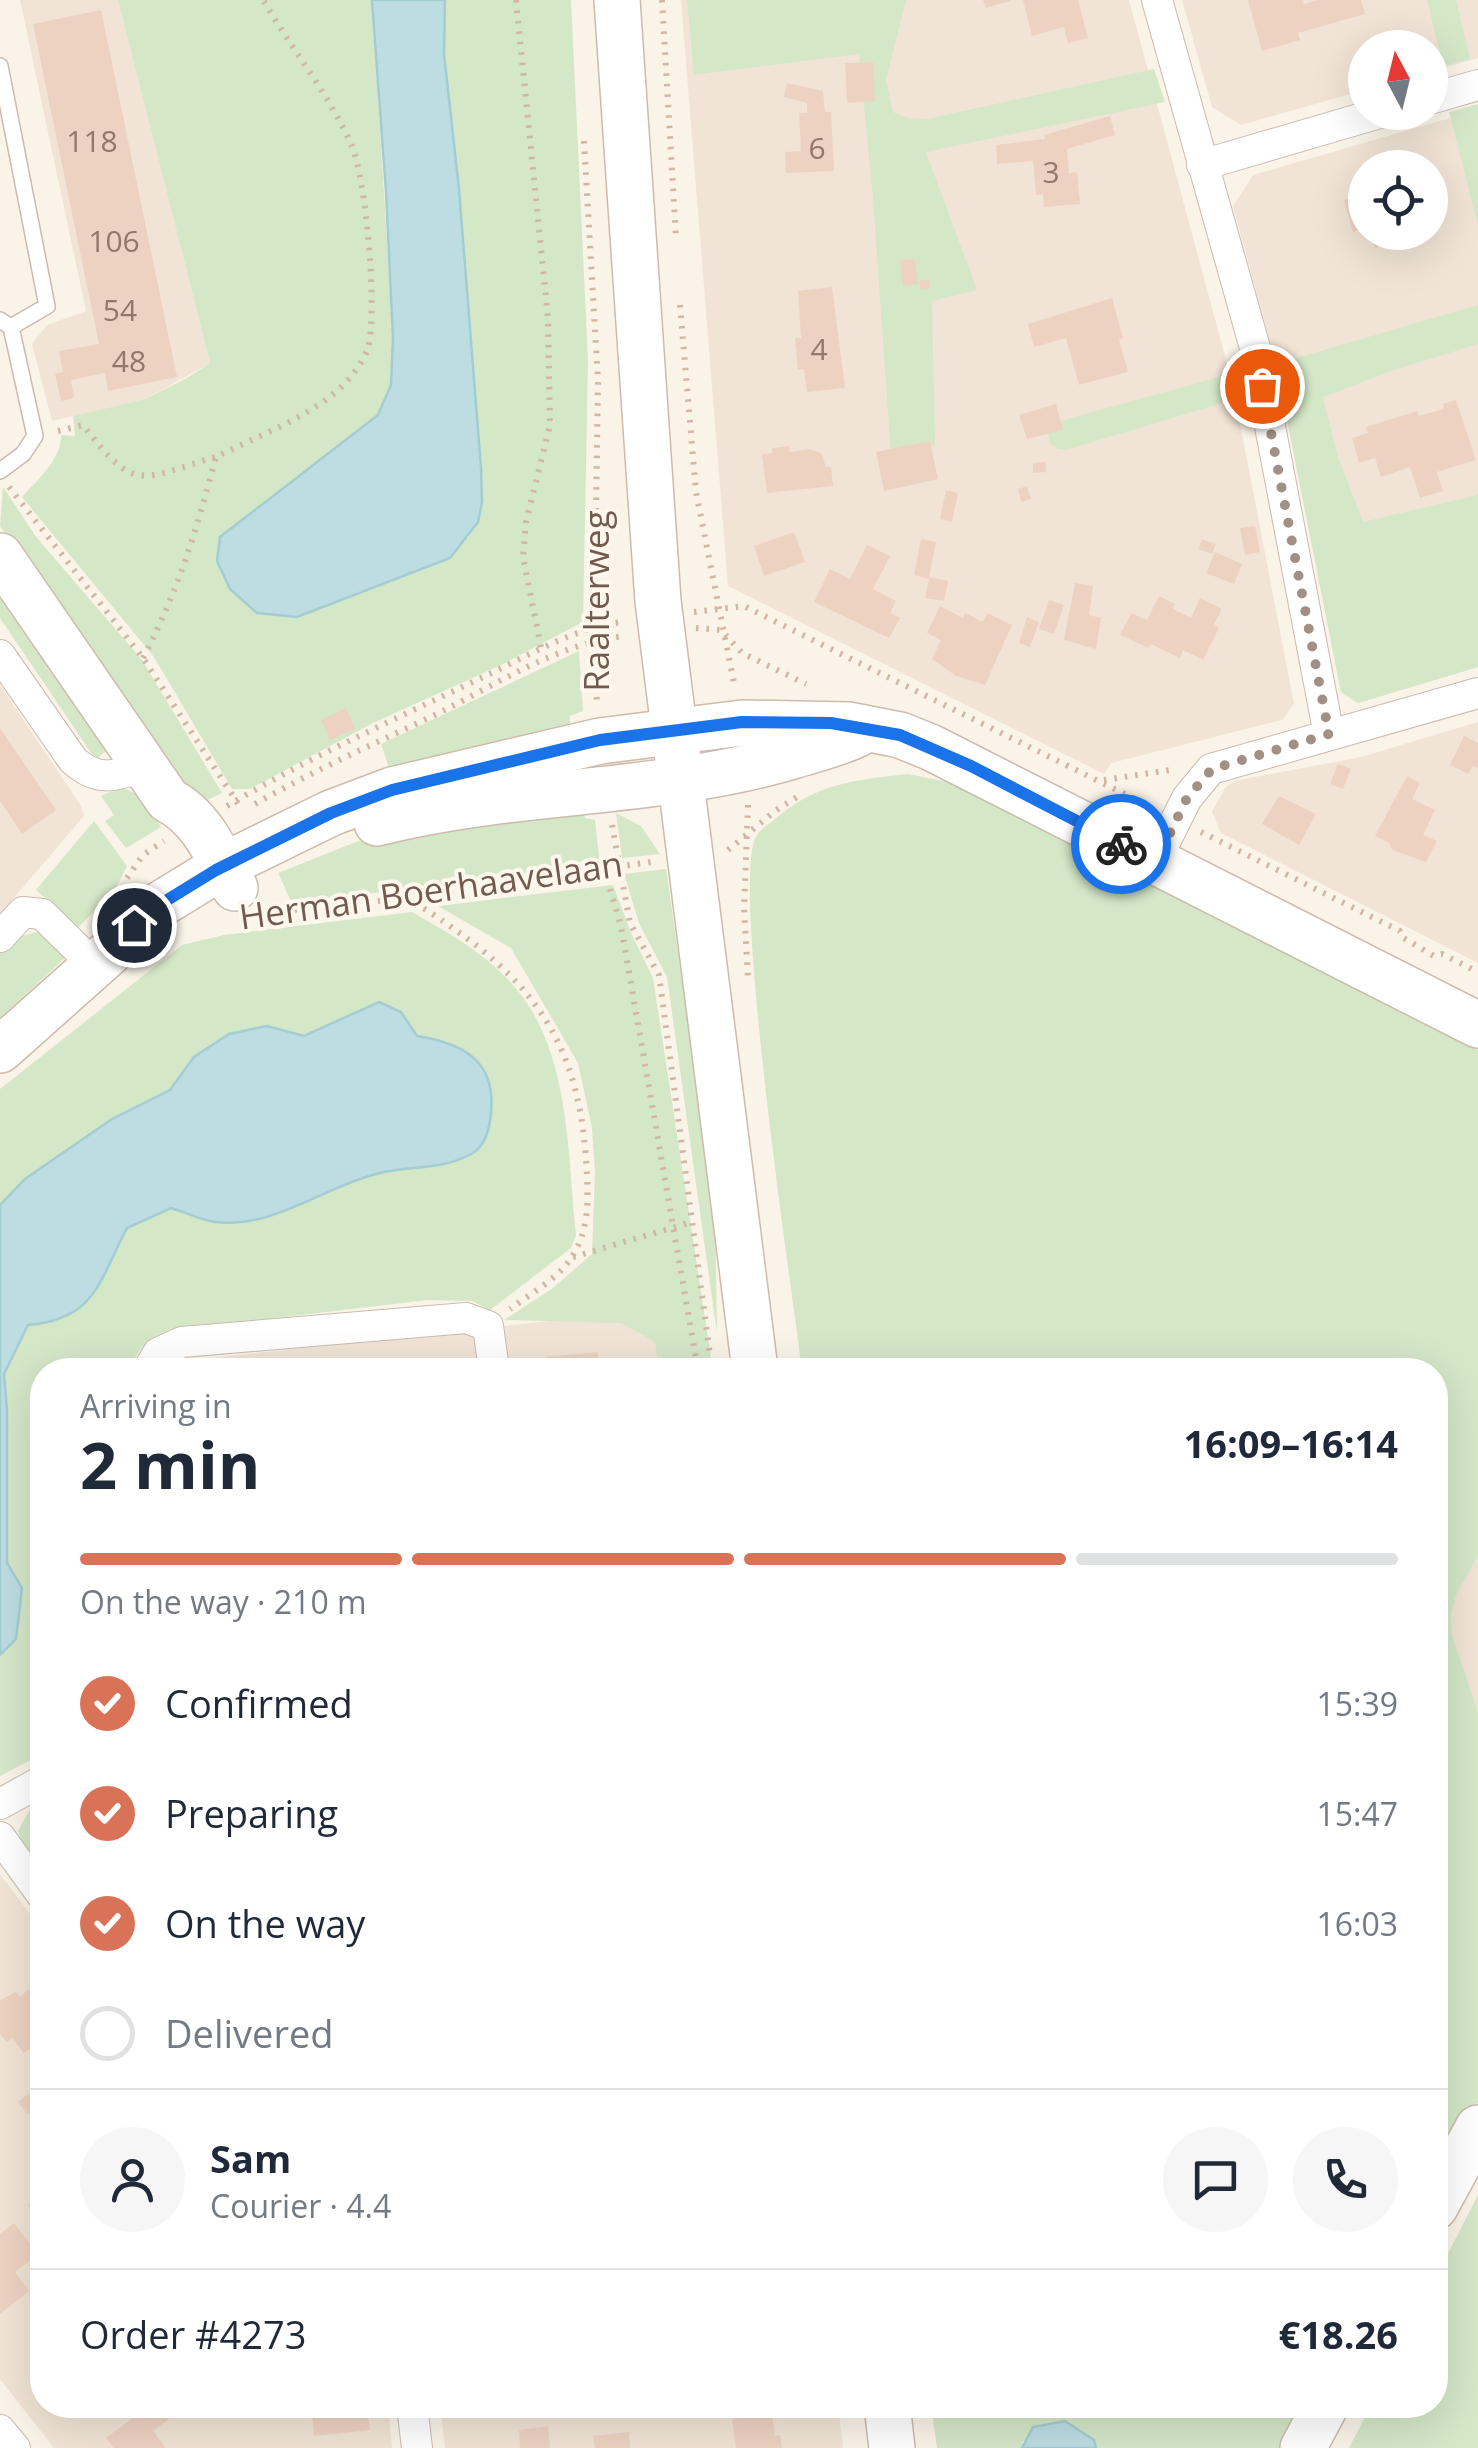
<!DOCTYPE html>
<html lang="en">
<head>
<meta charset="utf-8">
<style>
	body { margin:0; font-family:"Open Sans",sans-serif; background:#f6f6f7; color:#1f2937; height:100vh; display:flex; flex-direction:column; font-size:38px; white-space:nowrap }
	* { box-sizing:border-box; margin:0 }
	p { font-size:32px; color:#747a83 }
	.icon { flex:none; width:55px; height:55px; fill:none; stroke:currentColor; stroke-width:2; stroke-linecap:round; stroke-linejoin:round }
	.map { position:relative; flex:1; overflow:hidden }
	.side { position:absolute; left:30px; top:1358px; width:1418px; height:1060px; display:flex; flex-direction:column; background:#fff; border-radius:40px; box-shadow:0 10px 40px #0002 }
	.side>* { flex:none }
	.needle { width:65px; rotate:353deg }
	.tools { position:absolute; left:1348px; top:30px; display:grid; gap:20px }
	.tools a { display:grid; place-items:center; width:100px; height:100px; border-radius:50%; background:#fff; box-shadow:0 10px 40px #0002; font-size:50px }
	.pin { position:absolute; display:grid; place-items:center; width:85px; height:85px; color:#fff; margin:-42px; border:5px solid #fff; border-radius:50%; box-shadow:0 2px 10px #0007 }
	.courier { position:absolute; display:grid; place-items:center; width:100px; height:100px; margin:-50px; border:8px solid #1a73e8; border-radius:50%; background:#fff; color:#222; box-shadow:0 2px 12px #0007 }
	.head em { font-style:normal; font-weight:700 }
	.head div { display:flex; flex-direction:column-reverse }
	.head { display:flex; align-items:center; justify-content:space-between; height:170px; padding:0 50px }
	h1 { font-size:65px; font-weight:700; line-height:75px }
	.bar { display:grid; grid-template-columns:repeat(4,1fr); gap:15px 10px; align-content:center; height:120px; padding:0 50px }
	.bar i { height:12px; border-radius:8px; background:#e0e1e3 }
	.bar .on { background:#d97358 }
	.bar p { grid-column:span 4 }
	.line { display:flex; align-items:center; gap:25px; padding:0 50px; border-top:2px solid #e0e1e3 }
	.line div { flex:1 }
	.round { display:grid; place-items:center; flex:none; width:105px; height:105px; border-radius:52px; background:#f6f6f7 }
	ol { padding:0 50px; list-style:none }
	li { display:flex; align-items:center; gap:30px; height:110px }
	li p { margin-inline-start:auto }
	li .icon { padding:10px; border-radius:50%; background:#d97358; color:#fff; stroke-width:4 }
	li:last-child { color:#747a83 }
	li i { width:55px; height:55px; border:5px solid #e0e1e3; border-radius:50% }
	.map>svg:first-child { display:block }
	.residential { fill:#f1e4d6; fill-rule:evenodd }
	.green { fill:#d4e7c7 }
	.water { fill:#bddde2; stroke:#a4ccd3; stroke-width:2.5 }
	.building { fill:#edd2c1 }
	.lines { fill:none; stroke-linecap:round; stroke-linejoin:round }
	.lane-casing { stroke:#cbbbae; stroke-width:18 }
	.street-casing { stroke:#cbbbae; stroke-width:32 }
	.secondary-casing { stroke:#cebbac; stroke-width:48 }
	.path { stroke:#d2b6a4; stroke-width:6; stroke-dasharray:2.5 8; stroke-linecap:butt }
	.lane { stroke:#fff; stroke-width:15 }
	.street { stroke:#fff; stroke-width:30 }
	.secondary { stroke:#fff; stroke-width:45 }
	.done { stroke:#a29084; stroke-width:10; stroke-dasharray:0 18 }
	.route { stroke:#1a73e8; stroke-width:12 }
	.labels { text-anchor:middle; stroke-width:8; stroke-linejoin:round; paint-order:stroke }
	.number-label { font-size:30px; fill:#91786b }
	.street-label { font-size:35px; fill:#725a4e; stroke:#fdf7ed }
</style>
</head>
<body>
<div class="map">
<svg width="1478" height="2448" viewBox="0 0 1478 2448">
	<rect width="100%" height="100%" fill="#faf3e7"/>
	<g class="residential">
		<polygon points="20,0 118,0 210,363 145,399 52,421 32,344 47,325 86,311"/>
		<polygon points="681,0 1129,0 1232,382 1294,704 1282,720 1111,763 1104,774 728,586"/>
		<polygon points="1182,0 1478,0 1478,58 1430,72 1430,48 1365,48 1365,90 1241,125 1212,107"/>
		<path d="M1478 110V667L1358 703 1341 692 1276 365 1233 206 1253 175ZM1365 168H1430V232H1365Z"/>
		<polygon points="0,685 81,806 84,816 0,914"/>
		<polygon points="1478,722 1478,963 1221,833 1212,812 1225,788 1234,781 1361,757"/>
		<polygon points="651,1310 662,1370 171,1370 184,1361"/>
		<polygon points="1478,1556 1478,1711 1452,1634 1451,1615 1457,1593"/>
		<polygon points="0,1874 42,1930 42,2405 388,2405 392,2448 54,2448 0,2379"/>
		<polygon points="440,2405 838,2405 843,2448 445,2448"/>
	</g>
	<g class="green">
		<path d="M118 0H372L393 338 391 385 378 415 220 537 468 538C483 515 482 495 481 468L459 189 444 54 445 0H571L588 361 583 622 501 665 373 723 250 789H232L154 657 22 497C37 480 62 459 61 435L75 436 73 416 145 399 187 378 210 363Z"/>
		<polygon points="687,0 906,0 886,80 893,112 908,118 927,119 1154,69 1165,102 926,152 977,290 932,301 935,446 891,454 873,198 859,54 694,75"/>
		<polygon points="1427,0 1456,0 1470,59 1443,66"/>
		<polygon points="1478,104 1478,225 1449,112"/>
		<polygon points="1478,305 1478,344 1394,370 1323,397 1338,457 1363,522 1478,495 1478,667 1358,703 1341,692 1276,364"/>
		<polygon points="1226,375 1232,400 1066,450 1057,449 1050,443 1046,425"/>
		<polygon points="3,487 37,538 142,660 222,793 197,805 175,785 0,526"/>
		<polygon points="0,585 109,748 96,760 0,618"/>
		<polygon points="579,651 583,711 570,716 570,727 391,774 381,744"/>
		<path d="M908 774 952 783 1478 1050V1556L1457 1593 1451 1615 1452 1634 1478 1711V2102L1435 2179V1370H802C793 1297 729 873 757 835 761 829 769 824 774 820 816 783 855 780 908 774Z"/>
		<path d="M119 788C142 791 150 809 161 827L126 848 105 821 114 815 101 796Z"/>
		<polygon points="583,808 585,818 595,820 600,865 292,903 278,873 356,842 406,827"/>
		<polygon points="616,813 641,826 660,854 622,858"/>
		<polygon points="94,821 127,866 117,886 78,928 36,890"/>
		<polygon points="666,869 715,1209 717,1333 667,977 639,923 624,874"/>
		<polygon points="613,885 632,935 653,978 713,1370 659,1370 655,1342 621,1323 504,1320 553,1288 592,1254 595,1173 592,1128 578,1063 511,948 438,906"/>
		<path d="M412 912C447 932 485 953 512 984 571 1049 567 1152 576 1235L571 1248 490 1310 472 1301 428 1300 173 1330C154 1338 134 1347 132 1370H42V1754L0 1776V1089L182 945 224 935Z"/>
		<polygon points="37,932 52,938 67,956 0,1018 0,951 9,940"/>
		<polygon points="42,1803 42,1877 30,1862 18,1831 30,1809"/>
		<polygon points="1478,2195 1478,2448 1349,2448 1371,2405 1435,2405 1435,2279"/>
		<polygon points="931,2405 1310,2405 1287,2448 1096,2448 1094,2440 1023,2441 1022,2448 937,2448"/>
	</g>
	<g class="water">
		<polygon points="372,0 445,0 444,54 459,189 481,468 482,502 478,522 450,558 297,617 257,613 230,589 217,561 220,537 378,415 391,385 393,338 386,192"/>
		<path d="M379 1002 401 1012 417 1036C469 1044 499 1065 490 1121 488 1133 484 1146 473 1153 442 1171 408 1165 376 1174 322 1188 272 1229 215 1222 200 1220 185 1212 171 1208L127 1228C99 1281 96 1319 28 1325L4 1374 7 1411V1563L22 1588 16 1639 0 1655V1205L25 1179 112 1119 170 1090 194 1057 229 1034 267 1026 304 1036Z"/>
		<polygon points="1065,2421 1094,2440 1096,2448 1022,2448 1033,2427"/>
	</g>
	<g class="building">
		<polygon points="983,0 1010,0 1010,1 986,8"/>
		<polygon points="1023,0 1078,0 1088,38 1068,43 1064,27 1032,36"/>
		<polygon points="1248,0 1303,0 1304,4 1318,0 1361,0 1365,14 1298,33 1300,40 1262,51"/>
		<polygon points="101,10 177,377 108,391 105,373 71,380 74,398 61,401 55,374 63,372 59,351 99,344 33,24"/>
		<polygon points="873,62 875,101 847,103 845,63"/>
		<polygon points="787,83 823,91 825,112 831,112 834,171 786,173 785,152 801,151 799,113 807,113 807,103 784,97"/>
		<polygon points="1110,116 1115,135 1067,149 1069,173 1077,172 1080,204 1044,207 1043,194 1036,195 1033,161 997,164 996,145 1045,139 1044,135"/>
		<polygon points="1365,194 1365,228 1353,232 1344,200"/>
		<polygon points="1370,232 1411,232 1412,237 1375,248"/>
		<polygon points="915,259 918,284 903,286 900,260"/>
		<polygon points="930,279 930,289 921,290 919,281"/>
		<polygon points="832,287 845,388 807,392 804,369 798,370 795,338 801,338 798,291"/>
		<polygon points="1112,298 1123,338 1119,340 1128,372 1079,385 1066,338 1034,347 1028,324"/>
		<polygon points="1456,400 1476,460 1437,472 1443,491 1420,498 1410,467 1381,477 1375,458 1359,463 1352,438 1368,433 1366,427 1417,411 1419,416 1444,409 1443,404"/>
		<polygon points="1056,404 1063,430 1027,439 1019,415"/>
		<polygon points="930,441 938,479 884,491 876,452"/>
		<polygon points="789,446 790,452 809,449 821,453 826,467 831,467 833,486 767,493 762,454 772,453 772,448"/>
		<polygon points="1046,462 1046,472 1033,473 1033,463"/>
		<polygon points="1027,486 1031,499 1021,502 1018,489"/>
		<polygon points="946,490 958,493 952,522 940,519"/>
		<polygon points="1255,526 1260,552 1245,555 1240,528"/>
		<polygon points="794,532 805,562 764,576 754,546"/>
		<polygon points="921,539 936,542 929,577 948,581 944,601 925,598 929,579 914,575"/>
		<polygon points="1202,539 1216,544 1212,554 1198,549"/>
		<polygon points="867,545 890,556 873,589 896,601 890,613 900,618 889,638 814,602 830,569 850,579"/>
		<polygon points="1215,552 1242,564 1234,584 1206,573"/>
		<polygon points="1075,583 1093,586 1089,615 1101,618 1096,649 1064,640"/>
		<polygon points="1159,596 1175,604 1173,609 1191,618 1200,598 1222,609 1214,624 1219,628 1203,660 1183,650 1180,658 1151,644 1148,648 1120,635 1131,613 1147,620"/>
		<polygon points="1049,600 1064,605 1054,634 1039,629"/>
		<polygon points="940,606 963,618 965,613 983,622 987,613 1012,625 985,685 956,676 932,659 941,640 927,633"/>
		<polygon points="1027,617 1039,622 1030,647 1019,643"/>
		<polygon points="346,708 355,729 330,740 321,720"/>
		<polygon points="0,728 56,810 22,834 0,801"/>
		<polygon points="1464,736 1478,743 1478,768 1473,766 1468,774 1450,765"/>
		<polygon points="1338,764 1351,769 1343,789 1330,784"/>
		<polygon points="1407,776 1420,783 1412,799 1435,810 1423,835 1437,841 1426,862 1392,850 1389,843 1375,836"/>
		<polygon points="1279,796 1316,814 1299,845 1262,824"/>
		<polygon points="598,1352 599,1370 547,1370 546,1357"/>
		<polygon points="447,1363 448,1370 405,1370 405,1367"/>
		<polygon points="29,1989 37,2000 42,1996 42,2039 24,2053 12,2038 7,2042 0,2034 0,2000 16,1992 20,1997"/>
		<polygon points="42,2083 42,2103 28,2115 18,2102"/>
		<polygon points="40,2195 42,2198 42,2223 28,2205"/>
		<polygon points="14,2223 38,2254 15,2272 29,2291 0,2314 0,2234"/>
		<polygon points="144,2405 157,2405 169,2419 153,2431 166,2448 114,2448 106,2438 146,2408"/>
		<polygon points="295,2405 367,2405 370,2430 314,2436 312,2414 296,2416"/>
		<polygon points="772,2414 775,2436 780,2435 782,2448 736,2448 732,2419"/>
		<polygon points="548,2426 550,2448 520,2448 519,2430"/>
		<polygon points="629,2432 630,2448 595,2448 593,2436"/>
	</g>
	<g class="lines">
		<defs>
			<g id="lane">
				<polyline points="0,66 47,306 11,327"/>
				<polyline points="0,320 11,327 35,436 23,454 0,471"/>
			</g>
			<g id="street">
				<polyline points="1157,0 1255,348 1329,735"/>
				<polyline points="1430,99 1478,85"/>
				<polyline points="1202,165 1383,112"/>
				<path d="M0 655 73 760C98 783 115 776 145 766"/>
				<polyline points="1155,862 1187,798 1211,769 1478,693"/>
				<polyline points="0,937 23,912 42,914 94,965"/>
				<polyline points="148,1370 158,1353 182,1342 466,1318 488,1326 494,1370"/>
				<polyline points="0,1804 42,1781"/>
				<polyline points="0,1837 42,1895"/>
				<polyline points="412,2405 417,2448"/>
				<polyline points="0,2430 15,2448"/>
			</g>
			<g id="secondary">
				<polyline points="617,0 658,601 755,1370"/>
				<path d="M0 556 168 800C203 818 217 855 235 888"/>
				<path d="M377 823C513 788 657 796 793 756 815 749 837 744 858 734"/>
				<polyline points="0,1050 110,952 146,913 223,866 331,813 392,790 600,741 742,723 849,725 900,735 930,747 1478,1025"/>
				<polyline points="1435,2207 1478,2128"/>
				<polyline points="887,2405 892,2448"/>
				<polyline points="1303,2448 1326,2405"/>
			</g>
		</defs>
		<use href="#lane" class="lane-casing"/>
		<use href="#street" class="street-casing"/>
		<use href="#secondary" class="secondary-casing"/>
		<g class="path">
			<polyline points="516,0 548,318 550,425 526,522 523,557 542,652"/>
			<polyline points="662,0 676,238"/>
			<polyline points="584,141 598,381 594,640 597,703"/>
			<polyline points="680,305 696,492 735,688"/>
			<path d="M58 431 83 425C135 493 139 480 215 457"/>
			<polyline points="9,487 143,658 242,810"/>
			<polyline points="694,612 744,606 1149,806"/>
			<polyline points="696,628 721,630 742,653 806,684"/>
			<path d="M143 658C179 589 196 531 216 457 259 435 315 416 348 380 356 371 364 359 368 348 378 312 366 177 351 144 328 93 291 48 263 0"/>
			<polyline points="1104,780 1170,770"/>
			<path d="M255 804C315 770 378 742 441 712 498 683 560 643 624 636"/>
			<polyline points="748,805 744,908 748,977"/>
			<path d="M227 806C308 758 395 719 481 678 526 657 573 628 622 622"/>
			<polyline points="612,825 630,923 659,975 710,1355"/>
			<polyline points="1201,832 1400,931 1402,937 1434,956 1442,954 1478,972"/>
			<polyline points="728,850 775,811 797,797"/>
			<polyline points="127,878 143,855 164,841"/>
			<polyline points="607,879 621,926 698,1370"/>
			<path d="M406 897C516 966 577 1023 586 1159 588 1192 591 1226 573 1255 560 1278 531 1293 510 1309"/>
			<polyline points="263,913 396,899 657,861"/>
			<polyline points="573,1257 692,1222"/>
		</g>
		<use href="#lane" class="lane"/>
		<use href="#street" class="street"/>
		<use href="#secondary" class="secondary"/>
	</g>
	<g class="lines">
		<polyline class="done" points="1121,844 1156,862 1187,798 1212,769 1329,734 1262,386"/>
		<polyline class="route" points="134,925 146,913 216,870 331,813 392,790 600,740 742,722 831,723 900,735 971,766 1121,844"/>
	</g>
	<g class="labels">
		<g class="number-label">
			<text x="92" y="152">118</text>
			<text x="817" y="159">6</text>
			<text x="1051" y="183">3</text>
			<text x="114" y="252">106</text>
			<text x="120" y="321">54</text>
			<text x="819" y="360">4</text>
			<text x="129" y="372">48</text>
		</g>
		<g class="street-label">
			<text transform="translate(597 601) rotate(-90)" y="12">Raalterweg</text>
			<text transform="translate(431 891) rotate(-8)" y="12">Herman Boerhaavelaan</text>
		</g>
	</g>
</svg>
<div class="tools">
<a><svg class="needle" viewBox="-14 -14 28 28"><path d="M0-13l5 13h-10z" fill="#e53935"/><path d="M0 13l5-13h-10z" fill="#747a83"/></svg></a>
<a><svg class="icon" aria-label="locate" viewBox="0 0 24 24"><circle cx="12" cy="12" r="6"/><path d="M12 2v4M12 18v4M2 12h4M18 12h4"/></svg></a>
</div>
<div class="pin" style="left:1262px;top:386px;background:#ea580c"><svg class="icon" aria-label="bag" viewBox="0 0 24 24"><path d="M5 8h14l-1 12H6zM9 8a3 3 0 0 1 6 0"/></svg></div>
<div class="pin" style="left:134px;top:925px;background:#1f2937"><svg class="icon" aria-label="home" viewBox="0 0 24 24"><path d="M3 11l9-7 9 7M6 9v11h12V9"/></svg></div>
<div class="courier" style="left:1121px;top:844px"><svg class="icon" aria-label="bike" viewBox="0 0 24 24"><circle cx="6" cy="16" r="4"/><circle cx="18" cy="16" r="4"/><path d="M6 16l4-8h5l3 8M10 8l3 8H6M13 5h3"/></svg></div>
<section class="side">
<div class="head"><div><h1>2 min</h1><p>Arriving in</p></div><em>16:09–16:14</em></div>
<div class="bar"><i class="on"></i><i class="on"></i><i class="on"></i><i></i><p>On the way · 210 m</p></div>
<ol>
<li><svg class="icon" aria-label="check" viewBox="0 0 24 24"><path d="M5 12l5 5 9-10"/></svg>Confirmed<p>15:39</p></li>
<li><svg class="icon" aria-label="check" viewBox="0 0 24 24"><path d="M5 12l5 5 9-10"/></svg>Preparing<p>15:47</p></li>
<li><svg class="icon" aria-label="check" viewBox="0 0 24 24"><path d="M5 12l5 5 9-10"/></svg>On the way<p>16:03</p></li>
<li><i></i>Delivered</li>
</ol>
<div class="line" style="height:180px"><a class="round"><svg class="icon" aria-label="person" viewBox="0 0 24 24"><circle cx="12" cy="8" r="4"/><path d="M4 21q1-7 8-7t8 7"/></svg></a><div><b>Sam</b><p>Courier · 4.4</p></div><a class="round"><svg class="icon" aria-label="chat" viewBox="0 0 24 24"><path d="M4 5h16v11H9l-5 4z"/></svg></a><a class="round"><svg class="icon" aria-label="phone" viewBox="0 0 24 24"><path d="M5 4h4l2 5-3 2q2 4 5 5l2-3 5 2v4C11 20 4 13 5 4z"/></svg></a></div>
<div class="line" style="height:130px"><div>Order #4273</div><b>€18.26</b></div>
</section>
</div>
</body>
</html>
